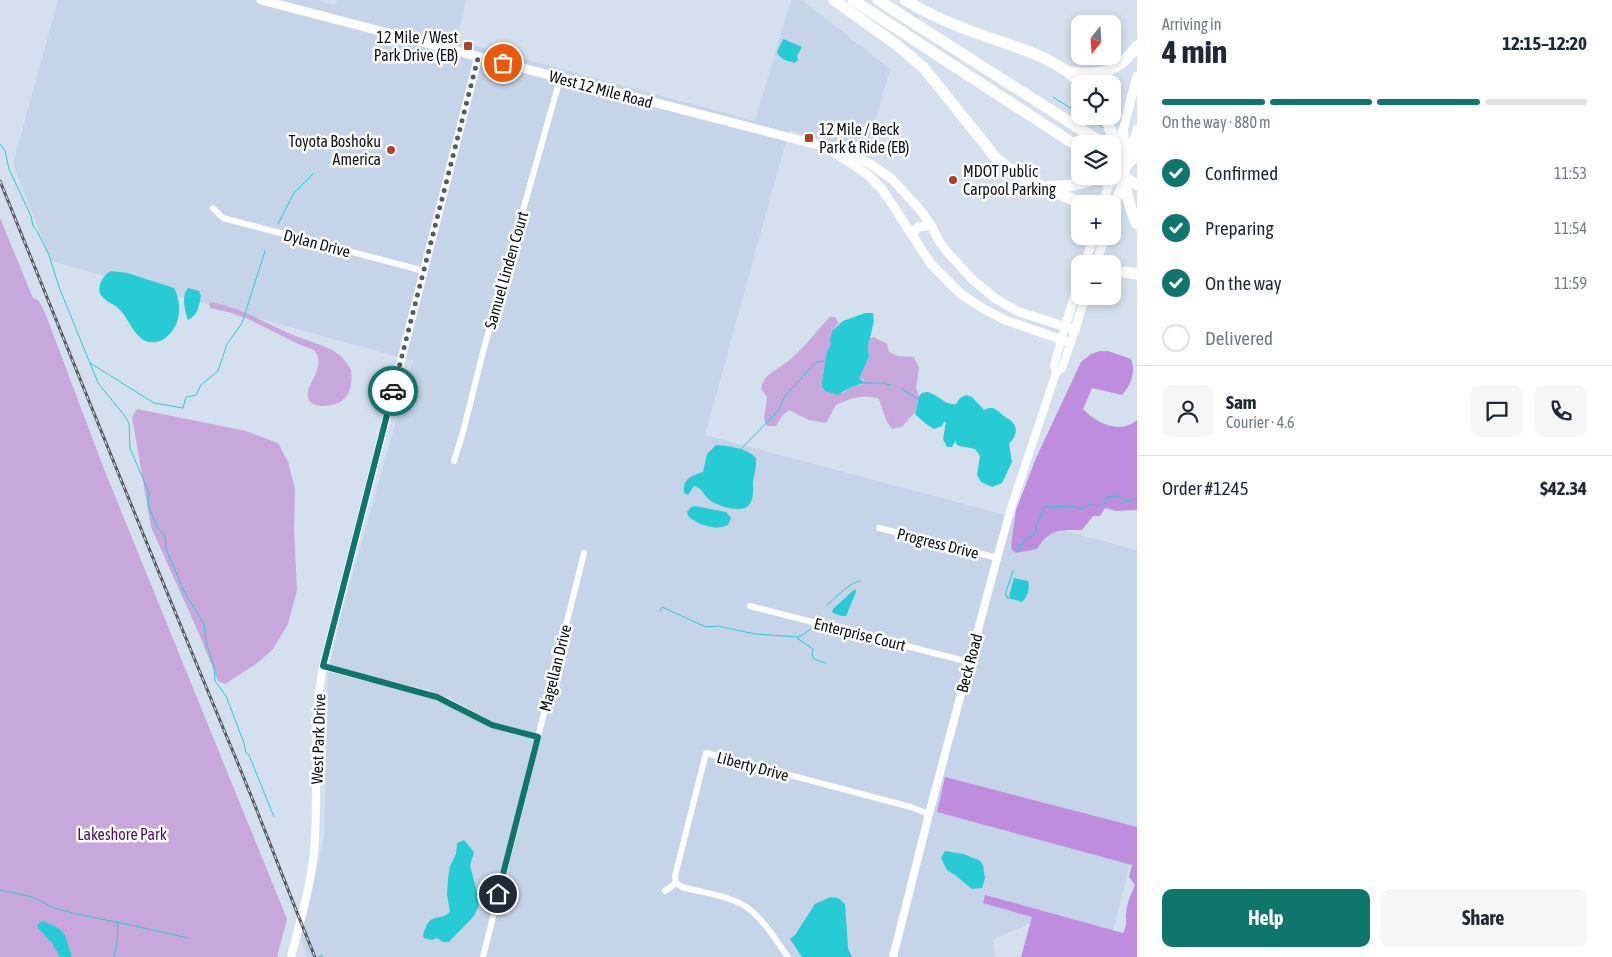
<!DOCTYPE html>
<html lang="en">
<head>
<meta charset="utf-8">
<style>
	body { margin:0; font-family:"Asap Condensed",sans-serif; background:#f6f6f7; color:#1f2937; height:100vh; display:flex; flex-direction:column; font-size:19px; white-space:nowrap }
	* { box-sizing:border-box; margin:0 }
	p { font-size:16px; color:#747a83 }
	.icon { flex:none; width:28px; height:28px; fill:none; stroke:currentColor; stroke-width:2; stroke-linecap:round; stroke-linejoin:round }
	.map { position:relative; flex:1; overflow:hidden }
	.details { display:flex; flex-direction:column; background:#fff; width:475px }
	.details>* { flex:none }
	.needle { width:32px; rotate:197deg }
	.tools { position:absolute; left:1071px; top:15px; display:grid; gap:10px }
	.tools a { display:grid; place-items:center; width:50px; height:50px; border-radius:10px; background:#fff; box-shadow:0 2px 8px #0003; font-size:25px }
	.pin { position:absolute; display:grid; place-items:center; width:42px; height:42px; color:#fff; margin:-21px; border:2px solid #fff; border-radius:50%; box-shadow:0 1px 5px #0007 }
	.courier { position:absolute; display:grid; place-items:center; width:50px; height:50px; margin:-25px; border:4px solid #0f766e; border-radius:50%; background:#fff; color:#222; box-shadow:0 1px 6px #0007 }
	.head em { font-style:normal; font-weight:700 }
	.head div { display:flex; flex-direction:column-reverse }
	.head { display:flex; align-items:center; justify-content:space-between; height:85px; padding:0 25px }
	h1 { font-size:32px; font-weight:700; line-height:38px }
	.bar { display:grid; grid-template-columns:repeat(4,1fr); gap:8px 5px; align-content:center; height:60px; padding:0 25px }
	.bar i { height:6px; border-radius:4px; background:#e0e1e3 }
	.bar .current { background:#0f766e }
	.bar p { grid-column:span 4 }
	.line { display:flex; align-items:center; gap:12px; padding:0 25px; border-top:1px solid #e0e1e3 }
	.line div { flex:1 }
	.round { display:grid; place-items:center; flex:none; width:52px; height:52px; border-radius:10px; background:#f6f6f7 }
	ol { padding:0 25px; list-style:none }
	li { display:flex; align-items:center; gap:15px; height:55px }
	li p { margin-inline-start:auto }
	li .icon { padding:5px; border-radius:50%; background:#0f766e; color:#fff; stroke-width:4 }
	li:last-child { color:#747a83 }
	li i { width:28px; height:28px; border:2px solid #e0e1e3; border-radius:50% }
	.primary-button { display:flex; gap:10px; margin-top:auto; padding:10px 25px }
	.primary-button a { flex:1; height:58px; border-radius:10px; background:#0f766e; color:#fff; font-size:20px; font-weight:700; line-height:58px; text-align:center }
	.primary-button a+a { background:#f6f6f7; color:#1f2937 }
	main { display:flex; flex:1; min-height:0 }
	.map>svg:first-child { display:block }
	.built { fill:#c5d4e9 }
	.green { fill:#c8a7dd }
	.forest { fill:#bf8ddd }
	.water { fill:#27cbd3 }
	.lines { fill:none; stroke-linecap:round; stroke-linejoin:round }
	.stream { stroke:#27cbd3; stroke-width:1 }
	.minor { stroke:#fff; stroke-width:6 }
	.tertiary { stroke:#fff; stroke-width:8 }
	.secondary { stroke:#fff; stroke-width:9 }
	.motorway { stroke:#fff; stroke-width:11 }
	.rail-casing { stroke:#555b63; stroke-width:3 }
	.rail { stroke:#fff; stroke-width:1; stroke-dasharray:4; stroke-linecap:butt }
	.done { stroke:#555b63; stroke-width:5; stroke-dasharray:0 9 }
	.route { stroke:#0f766e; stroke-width:6 }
	.poi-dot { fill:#ab4226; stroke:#fff; stroke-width:2 }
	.labels { text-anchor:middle; stroke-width:5; stroke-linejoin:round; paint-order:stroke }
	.poi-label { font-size:16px; fill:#101318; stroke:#fff; text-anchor:end }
	.street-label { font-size:16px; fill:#101318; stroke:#fff }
	.park-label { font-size:16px; fill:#510d6f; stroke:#fff }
</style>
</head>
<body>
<main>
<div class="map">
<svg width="1137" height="957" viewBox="0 0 1137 957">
	<rect width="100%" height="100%" fill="#d5e0ef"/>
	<polygon class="built" points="58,0 318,0 335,5 337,0 466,0 457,41 755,121 791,0 802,0 890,69 866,153 789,130 705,435 1137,550 1137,833 1113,931 1051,915 993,939 995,957 308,957 301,941 324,837 328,676 339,622 413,361 51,261 13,164"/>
	<g class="green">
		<polygon points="0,218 33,298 38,300 44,310 104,469 287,919 277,957 0,957"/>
		<path d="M209 302C236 306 258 319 282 330 298 338 316 342 332 350 341 355 346 361 351 370 352 379 352 392 344 399 338 406 314 410 309 400 301 386 329 369 314 350L298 344 248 319 228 312 210 308Z"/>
		<path d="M830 317H835L839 323 834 328 831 344 827 351 822 381V387L825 391 843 393 854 386 861 385 864 380 859 378 860 375 869 357 868 346 870 338 874 337 887 344 889 352 898 356 914 357 919 368 916 388 919 396 915 412 902 427 892 429 886 420 879 399C864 394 850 398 836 405L826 423 809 420 789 410 783 415 776 426H767L764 419 767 397 761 389C764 373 776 371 787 362 804 349 815 332 830 317Z"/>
		<polygon points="137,409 246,431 278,443 288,462 295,489 294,530 297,590 288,624 273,649 256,664 225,684 218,681 200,636 151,527 132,417"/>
	</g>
	<g class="forest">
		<path d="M1100 351H1108L1131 359C1136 372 1131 385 1122 395L1092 388 1083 409C1093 420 1111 430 1126 426 1130 425 1134 422 1137 420V510L1116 511 1105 508 1100 516H1093L1082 530C1060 530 1050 528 1037 549L1016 553 1012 550 1011 546 1016 510 1036 458 1081 362 1091 354Z"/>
		<path d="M945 777 1137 827V957H1021L1032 917 983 903 985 895 1123 933C1128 924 1125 921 1126 913 1127 903 1131 894 1135 885L1129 877 1132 865 937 812Z"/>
	</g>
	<g class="water">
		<path d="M783 39 802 47 797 56 798 60 795 63C788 61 780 60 777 52Z"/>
		<path d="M111 271 127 273 174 288C180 298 181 314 176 325 172 332 167 338 160 341 136 349 131 319 118 308 113 303 103 301 100 293 97 286 104 274 111 271Z"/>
		<path d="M188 288 199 291 201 296C199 305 198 316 188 320 185 311 181 296 188 288Z"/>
		<polygon points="865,313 873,313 874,321 868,346 869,357 859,378 865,383 854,386 837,395 825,391 822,387 822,381 827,351 831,344 830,339 833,330 843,321"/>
		<path d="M927 392C938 394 945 406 956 404L960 398 966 395 972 397 984 410C996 404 998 413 1007 418 1019 425 1018 434 1009 444L1012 462 1002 483 992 487 981 482 977 475 980 456 975 449 959 446 956 444V440L952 447H947L943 439 946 422H944L942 426 934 429 926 424 915 414 919 396 922 393Z"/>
		<path d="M716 445C730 446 747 448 756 458 757 467 754 474 753 482 753 489 754 499 749 505 741 514 719 506 711 501 704 497 703 488 694 486L688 495 684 493C682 479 691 476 703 472L707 454Z"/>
		<path d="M695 506 726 512 731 518 728 525C716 531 698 525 688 516L687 512 691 507Z"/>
		<path d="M1014 578 1028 581C1030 589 1028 596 1022 602L1012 599 1009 596Z"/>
		<polygon points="855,589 856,592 846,616 842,616 833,613 832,611 834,608"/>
		<path d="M464 840 474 852 470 866 479 898 478 908 474 916 449 942H443L437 938 432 940 424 938 423 935C424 931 426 926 428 923 432 916 443 919 450 912L447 895 448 878 450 866 456 854 457 843Z"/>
		<polygon points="945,851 963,854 979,860 983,865 985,878 982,888 972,889 955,875 947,870 941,858"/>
		<polygon points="831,897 838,898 845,904 848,948 852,957 802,957 790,939 795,935 815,904"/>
		<path d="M43 921C68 931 64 933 72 957H60L52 943 37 927 38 924Z"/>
	</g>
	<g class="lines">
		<g class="stream">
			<polyline points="1053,97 1080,114"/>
			<polyline points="1083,116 1104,128"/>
			<polyline points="0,144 5,151 9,169 31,216 33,226 37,231 49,255 59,287 98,383 124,415 129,423 130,448 149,493 148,505 157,527 165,536 166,549 185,593 204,624 206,642 214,666 215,681 226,696 244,743 246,753 249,755 274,817"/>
			<polyline points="278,224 294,193 313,174"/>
			<polyline points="90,363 154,403 183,408 186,397 196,395 201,385 218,371 227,344 242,323 265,251"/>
			<polyline points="865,383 882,383 891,385"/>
			<polyline points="902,389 918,399"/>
			<polyline points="740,450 778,411 785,396 816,362 825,361"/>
			<polyline points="1018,552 1018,545 1023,544 1027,538 1033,536 1044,507 1072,506 1083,509 1088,504 1100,506 1105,503 1108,497 1119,496 1125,501 1137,499"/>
			<polyline points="1012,598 1006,598 1008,596 1005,595 1013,571"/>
			<path d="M827 605C837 597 848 583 860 581"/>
			<polyline points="660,611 662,607 706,627 718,626 755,634 799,637 811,629"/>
			<polyline points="797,638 813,649 812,655 814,659 826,663"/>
			<polyline points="0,890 33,897 54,908 77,914 135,926 188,938"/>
			<polyline points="114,957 117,944 118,923"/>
			<polyline points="318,957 322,955 322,957"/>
		</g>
		<g class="minor">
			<polyline points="213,208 223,218 424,271"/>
			<polyline points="454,461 463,432 484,348 560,79"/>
			<polyline points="879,528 997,558"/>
			<polyline points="750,606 969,662"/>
			<polyline points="323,667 429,694 447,701 492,725 538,737"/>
			<polyline points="665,891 676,883"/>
			<polyline points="483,957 584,553"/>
			<path d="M788 957C774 938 759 910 735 901 718 894 700 892 682 887L676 883 675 876 706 753 911 807 929 814"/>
		</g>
		<g class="tertiary">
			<polyline points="1056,373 1054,365 1065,327"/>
			<path d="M291 957C301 917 313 879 315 838 318 780 312 723 323 667L478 58"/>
			<polyline points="893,957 929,814 998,555 1011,508 1056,373 1062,368 1075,330"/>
		</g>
		<g class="secondary">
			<polyline points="261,0 849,153 872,165 893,180 922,212 931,225 939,241 949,254 973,280 996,299 1017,311 1075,330 1085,296"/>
			<polyline points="1121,138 1137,76"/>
			<polyline points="1133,146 1137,129"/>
			<polyline points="832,151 867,174 882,189 931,264 961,294 984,309 1005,320 1071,343"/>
			<polyline points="1103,204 1110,180"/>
			<polyline points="1112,213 1123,180"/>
			<polyline points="912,234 918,227 931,225"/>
			<polyline points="1085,264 1094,236"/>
			<polyline points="1096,264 1105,236"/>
			<polyline points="1065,327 1080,279"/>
		</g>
		<g class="motorway">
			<path d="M834 0 897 45 924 68 996 158C1021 181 1053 191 1084 204"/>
			<polyline points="853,0 1080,148"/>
			<polyline points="878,0 1104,144"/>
			<path d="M905 0C925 12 946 22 968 30 1006 45 1053 54 1082 84"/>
			<path d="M1070 72C1100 76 1119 72 1137 46"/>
			<polyline points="1105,116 1114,140 1117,163"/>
			<path d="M1123 132C1123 166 1122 192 1137 224"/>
			<polyline points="1121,156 1134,140"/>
			<polyline points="1120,174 1137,185"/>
			<polyline points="1108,185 1137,154"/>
			<path d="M1050 186C1067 187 1084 185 1099 176"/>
			<polyline points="1112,273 1125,272 1137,274"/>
		</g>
		<defs>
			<path id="rail" d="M0 181C77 372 154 563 234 754 262 821 287 889 315 957"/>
		</defs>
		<use href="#rail" class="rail-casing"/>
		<use href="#rail" class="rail"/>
	</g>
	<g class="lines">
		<polyline class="done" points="393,391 478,58 503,63"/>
		<polyline class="route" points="393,391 323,666 437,697 492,725 538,737 498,894"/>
	</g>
	<g class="poi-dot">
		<rect x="463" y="41" width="10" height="10" rx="2.5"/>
		<rect x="804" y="133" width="10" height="10" rx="2.5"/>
		<circle cx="391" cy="150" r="5"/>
		<circle cx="953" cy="180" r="5"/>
	</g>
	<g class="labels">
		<g class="poi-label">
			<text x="458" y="43">12 Mile / West<tspan x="458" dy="18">Park Drive (EB)</tspan></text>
			<text x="819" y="135" text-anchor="start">12 Mile / Beck<tspan x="819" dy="18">Park &amp; Ride (EB)</tspan></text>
			<text x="381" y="147">Toyota Boshoku<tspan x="381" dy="18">America</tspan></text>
			<text x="963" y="177" text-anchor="start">MDOT Public<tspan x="963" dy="18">Carpool Parking</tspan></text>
		</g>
		<g class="street-label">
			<text transform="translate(601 89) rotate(15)" y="6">West 12 Mile Road</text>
			<text transform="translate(317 243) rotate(15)" y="6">Dylan Drive</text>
			<text transform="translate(506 270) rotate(-74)" y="6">Samuel Linden Court</text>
			<text transform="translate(938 543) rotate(14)" y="6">Progress Drive</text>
			<text transform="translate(860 634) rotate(14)" y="6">Enterprise Court</text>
			<text transform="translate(969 663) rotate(-75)" y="6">Beck Road</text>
			<text transform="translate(555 668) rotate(-76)" y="6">Magellan Drive</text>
			<text transform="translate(318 739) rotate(-88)" y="6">West Park Drive</text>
			<text transform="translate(753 766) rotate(15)" y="6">Liberty Drive</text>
		</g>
		<g class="park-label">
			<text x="122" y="840">Lakeshore Park</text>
		</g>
	</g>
</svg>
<div class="tools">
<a><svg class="needle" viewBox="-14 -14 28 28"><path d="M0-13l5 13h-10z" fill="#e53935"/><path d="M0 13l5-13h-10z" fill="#747a83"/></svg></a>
<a><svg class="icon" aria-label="locate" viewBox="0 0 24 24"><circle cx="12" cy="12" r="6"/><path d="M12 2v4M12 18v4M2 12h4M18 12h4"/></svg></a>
<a><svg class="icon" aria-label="layers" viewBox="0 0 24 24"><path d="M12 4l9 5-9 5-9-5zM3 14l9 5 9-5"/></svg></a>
<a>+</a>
<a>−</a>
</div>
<div class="pin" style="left:503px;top:63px;background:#ea580c"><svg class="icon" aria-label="bag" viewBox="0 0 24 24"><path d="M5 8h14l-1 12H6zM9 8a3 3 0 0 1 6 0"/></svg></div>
<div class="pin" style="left:498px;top:894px;background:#1f2937"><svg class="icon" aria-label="home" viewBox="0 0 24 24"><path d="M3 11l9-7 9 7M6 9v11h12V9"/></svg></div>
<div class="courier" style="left:393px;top:391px"><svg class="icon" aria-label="car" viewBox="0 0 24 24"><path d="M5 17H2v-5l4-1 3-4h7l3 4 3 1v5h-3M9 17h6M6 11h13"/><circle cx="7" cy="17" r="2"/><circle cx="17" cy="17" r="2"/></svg></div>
</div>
<section class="details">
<div class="head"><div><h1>4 min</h1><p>Arriving in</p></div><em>12:15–12:20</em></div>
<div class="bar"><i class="current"></i><i class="current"></i><i class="current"></i><i></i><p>On the way · 880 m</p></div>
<ol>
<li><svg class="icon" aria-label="check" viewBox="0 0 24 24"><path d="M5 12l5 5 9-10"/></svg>Confirmed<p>11:53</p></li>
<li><svg class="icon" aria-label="check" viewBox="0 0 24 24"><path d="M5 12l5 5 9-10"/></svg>Preparing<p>11:54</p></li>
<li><svg class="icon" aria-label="check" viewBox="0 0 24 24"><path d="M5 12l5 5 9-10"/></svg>On the way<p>11:59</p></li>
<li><i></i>Delivered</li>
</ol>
<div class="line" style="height:90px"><a class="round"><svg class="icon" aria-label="person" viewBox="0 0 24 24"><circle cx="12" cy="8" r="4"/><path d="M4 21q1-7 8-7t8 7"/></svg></a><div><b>Sam</b><p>Courier · 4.6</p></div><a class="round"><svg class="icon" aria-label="chat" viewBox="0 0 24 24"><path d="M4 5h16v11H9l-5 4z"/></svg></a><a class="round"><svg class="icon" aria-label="phone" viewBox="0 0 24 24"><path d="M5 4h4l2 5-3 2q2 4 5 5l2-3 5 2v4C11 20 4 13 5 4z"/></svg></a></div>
<div class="line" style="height:65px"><div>Order #1245</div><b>$42.34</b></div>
<div class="primary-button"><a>Help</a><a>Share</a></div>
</section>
</main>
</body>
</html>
